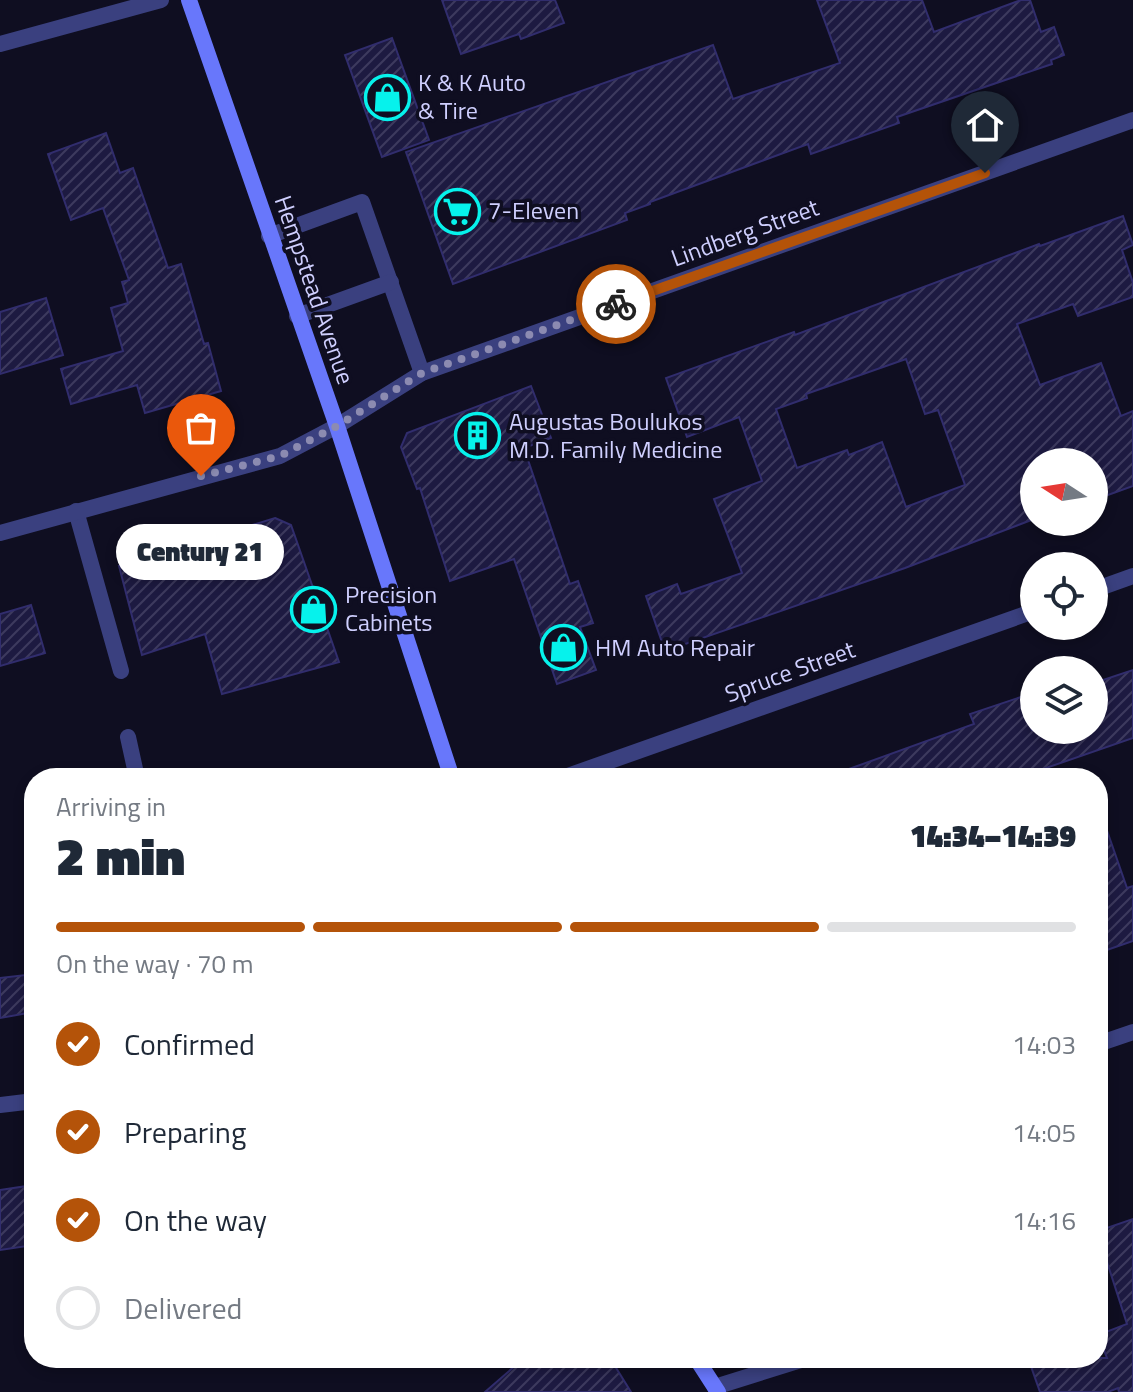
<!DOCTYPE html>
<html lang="en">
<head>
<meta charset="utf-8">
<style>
	body { margin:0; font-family:"Titillium Web",sans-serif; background:#f6f6f7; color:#1f2937; height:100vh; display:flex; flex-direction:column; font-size:30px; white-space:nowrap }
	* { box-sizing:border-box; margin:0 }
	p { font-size:26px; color:#747a83 }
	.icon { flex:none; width:44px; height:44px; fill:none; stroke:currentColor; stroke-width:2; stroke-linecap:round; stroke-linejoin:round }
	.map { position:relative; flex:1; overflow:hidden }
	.side { position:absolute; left:24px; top:768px; width:1084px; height:600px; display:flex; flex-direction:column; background:#fff; border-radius:32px; box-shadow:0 4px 12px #0003 }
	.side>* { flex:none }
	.needle { width:52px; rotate:282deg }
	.tools { position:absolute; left:1020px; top:448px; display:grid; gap:16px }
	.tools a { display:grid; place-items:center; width:88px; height:88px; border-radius:50%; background:#fff; box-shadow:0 4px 12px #0003; font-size:40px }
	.pin { position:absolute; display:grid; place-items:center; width:68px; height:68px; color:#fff; margin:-82px -34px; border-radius:50% 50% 50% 0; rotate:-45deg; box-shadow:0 0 8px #0007 }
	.pin .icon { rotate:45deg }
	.courier { position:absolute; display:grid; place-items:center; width:80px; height:80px; margin:-40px; border:6px solid #b45309; border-radius:50%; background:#fff; color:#222; box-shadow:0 2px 10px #0007 }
	.bubble { position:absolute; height:56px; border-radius:28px; background:#fff; box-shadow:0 4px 12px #0003; font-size:26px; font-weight:800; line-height:56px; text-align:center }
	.head em { font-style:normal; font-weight:800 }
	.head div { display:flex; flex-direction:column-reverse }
	.head { display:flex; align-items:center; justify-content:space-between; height:136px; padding:0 32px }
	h1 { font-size:52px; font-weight:800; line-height:60px }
	.bar { display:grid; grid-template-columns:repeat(4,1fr); gap:12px 8px; align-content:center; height:96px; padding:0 32px }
	.bar i { height:10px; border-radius:6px; background:#e0e1e3 }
	.bar .current { background:#b45309 }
	.bar p { grid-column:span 4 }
	ol { padding:0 32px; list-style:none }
	li { display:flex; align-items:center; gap:24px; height:88px }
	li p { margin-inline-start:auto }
	li .icon { padding:8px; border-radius:50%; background:#b45309; color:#fff; stroke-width:4 }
	li:last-child { color:#747a83 }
	li i { width:44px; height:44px; border:4px solid #e0e1e3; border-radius:50% }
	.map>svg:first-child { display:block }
	.building { fill:url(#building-hatch); stroke:#312d6d; stroke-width:2; fill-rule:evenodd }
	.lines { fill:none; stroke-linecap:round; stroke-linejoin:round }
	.lane { stroke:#3a407f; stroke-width:16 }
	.street { stroke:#3a407f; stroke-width:16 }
	.secondary { stroke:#6877fb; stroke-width:16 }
	.done { stroke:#8c8bb1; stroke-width:8; stroke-dasharray:0 14.4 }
	.route { stroke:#b45309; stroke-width:10 }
	.labels { text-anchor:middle; stroke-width:7; stroke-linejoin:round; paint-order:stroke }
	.poi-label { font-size:24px; fill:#cfcffe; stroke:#0f0e21; text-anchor:start }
	.street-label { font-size:24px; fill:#cfcffe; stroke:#0f0e21 }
</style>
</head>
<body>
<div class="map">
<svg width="1133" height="1392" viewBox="0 0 1133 1392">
	<defs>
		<pattern id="building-hatch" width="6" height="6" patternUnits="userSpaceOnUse" patternTransform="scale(2)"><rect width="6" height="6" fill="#1d1a41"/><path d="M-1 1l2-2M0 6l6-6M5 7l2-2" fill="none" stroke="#3d3a5e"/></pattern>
	</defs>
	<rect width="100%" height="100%" fill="#0f0e21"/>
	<g class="building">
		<polygon points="442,0 555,0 564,23 521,39 519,34 461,54"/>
		<polygon points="817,0 922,0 934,32 1021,0 1030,0 1041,32 1054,27 1064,55 1051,60 1052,64 897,117 899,123 811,154 808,144 650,202 650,204 625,213 627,220 453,284 406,152 713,45 733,99 840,63"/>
		<polygon points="392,38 429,140 382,157 345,55"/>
		<polygon points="106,133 120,173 133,168 168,268 181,264 204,344 208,343 221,391 145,413 137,385 71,404 61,369 123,351 111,308 128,303 122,282 129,280 103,208 71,220 48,154"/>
		<path d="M1123 216 1133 245 1122 250 1133 283V297L1078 316 1073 304 1017 324 1040 385 1101 363 1121 416 1133 411V486L1094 500V462H1034V519L905 568 665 651 646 596 677 584 681 594 742 573 714 499 762 481 739 417 687 437 666 378 794 332 795 335 1039 244 1040 246ZM906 359 925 414 938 410 965 485 906 507 882 442 849 455 847 450 797 468 776 409 807 398 806 394Z"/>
		<polygon points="46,298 63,355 0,374 0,312"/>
		<polygon points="531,386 551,438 524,448 570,584 578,581 593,623 580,627 596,670 557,684 514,559 450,581 420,488 417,489 401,447 407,433"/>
		<polygon points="275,518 291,525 339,662 222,694 205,634 142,655 119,566"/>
		<polygon points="31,605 45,653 0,666 0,614"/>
		<polygon points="1133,670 1133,738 1017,778 836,778 835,774 974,724 970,714 1021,697 1032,730 1094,730 1094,683"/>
		<polygon points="1103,819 1127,888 1133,886 1133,941 1098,953 1098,820"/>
		<polygon points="34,974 34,1012 0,1018 0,978"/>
		<polygon points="27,1186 34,1245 0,1250 0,1190"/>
		<polygon points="1133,1219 1133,1392 1119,1392 1118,1388 1108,1392 1040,1392 1028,1358 1107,1358 1098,1335 1127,1324 1107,1262 1098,1265 1098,1231"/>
		<polygon points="524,1358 610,1358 631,1392 485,1392"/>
	</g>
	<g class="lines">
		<g class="lane">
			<polyline points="269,236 362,202 422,373"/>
			<polyline points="297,316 391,282"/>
			<polyline points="76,511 121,671"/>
			<polyline points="128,737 137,778"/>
			<polyline points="715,1387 807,1358"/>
		</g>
		<g class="street">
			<polyline points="0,44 161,0"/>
			<polyline points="0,533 280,456 337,426 422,373 1133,120"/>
			<polyline points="1094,590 1133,576"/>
			<polyline points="562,778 1034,611"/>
			<polyline points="1098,1044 1133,1032"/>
			<polyline points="0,1105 34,1101"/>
		</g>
		<g class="secondary">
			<polyline points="189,0 337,426 452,778"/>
			<polyline points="696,1358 718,1392"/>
		</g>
	</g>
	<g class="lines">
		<polyline class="done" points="201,476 280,456 337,426 422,373 616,304"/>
		<polyline class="route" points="616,304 985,173"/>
	</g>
	<defs>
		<symbol id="shop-ring" viewBox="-11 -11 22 22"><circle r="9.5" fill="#0f0e21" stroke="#06f2ec" stroke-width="1.5"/><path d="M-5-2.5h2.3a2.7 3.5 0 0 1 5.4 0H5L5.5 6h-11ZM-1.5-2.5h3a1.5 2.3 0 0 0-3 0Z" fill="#06f2ec"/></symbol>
		<symbol id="supermarket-ring" viewBox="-11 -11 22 22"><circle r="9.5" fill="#0f0e21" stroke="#06f2ec" stroke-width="1.5"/><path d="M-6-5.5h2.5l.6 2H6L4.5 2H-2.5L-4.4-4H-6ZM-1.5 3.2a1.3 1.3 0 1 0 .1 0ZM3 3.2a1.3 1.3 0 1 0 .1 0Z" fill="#06f2ec"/></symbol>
		<symbol id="building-ring" viewBox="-11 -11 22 22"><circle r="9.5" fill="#0f0e21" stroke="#06f2ec" stroke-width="1.5"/><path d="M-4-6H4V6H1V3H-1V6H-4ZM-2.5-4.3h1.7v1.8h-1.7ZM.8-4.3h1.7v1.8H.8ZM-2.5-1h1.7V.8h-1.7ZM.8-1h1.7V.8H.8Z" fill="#06f2ec"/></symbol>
	</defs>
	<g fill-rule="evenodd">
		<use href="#shop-ring" x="362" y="72" width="51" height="51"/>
		<use href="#supermarket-ring" x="432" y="186" width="51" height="51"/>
		<use href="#building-ring" x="452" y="410" width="51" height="51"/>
		<use href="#shop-ring" x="288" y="584" width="51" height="51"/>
		<use href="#shop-ring" x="538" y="622" width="51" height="51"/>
	</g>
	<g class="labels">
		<g class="poi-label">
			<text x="418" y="91">K &amp; K Auto<tspan x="418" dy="28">&amp; Tire</tspan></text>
			<text x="488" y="219">7-Eleven</text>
			<text x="509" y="430">Augustas Boulukos<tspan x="509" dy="28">M.D. Family Medicine</tspan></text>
			<text x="345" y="603">Precision<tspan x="345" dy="28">Cabinets</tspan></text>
			<text x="595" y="656">HM Auto Repair</text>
		</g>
		<g class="street-label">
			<text transform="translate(745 233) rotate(-20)" y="8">Lindberg Street</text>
			<text transform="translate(314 290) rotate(71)" y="8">Hempstead Avenue</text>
			<text transform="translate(790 672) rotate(-20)" y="8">Spruce Street</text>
		</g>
	</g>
</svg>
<div class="tools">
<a><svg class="needle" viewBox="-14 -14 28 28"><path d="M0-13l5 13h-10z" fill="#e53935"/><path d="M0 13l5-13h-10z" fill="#747a83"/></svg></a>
<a><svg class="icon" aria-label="locate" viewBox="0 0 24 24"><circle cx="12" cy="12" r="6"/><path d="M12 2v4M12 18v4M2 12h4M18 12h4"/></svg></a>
<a><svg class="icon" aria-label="layers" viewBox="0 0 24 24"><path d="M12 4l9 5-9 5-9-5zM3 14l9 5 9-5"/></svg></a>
</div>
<div class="pin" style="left:201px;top:476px;background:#ea580c"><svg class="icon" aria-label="bag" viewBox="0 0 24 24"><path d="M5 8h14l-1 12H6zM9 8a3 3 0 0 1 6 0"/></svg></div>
<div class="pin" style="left:985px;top:173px;background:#1f2937"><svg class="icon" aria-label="home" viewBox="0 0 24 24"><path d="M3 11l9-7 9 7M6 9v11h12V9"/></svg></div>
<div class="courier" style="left:616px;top:304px"><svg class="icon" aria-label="bike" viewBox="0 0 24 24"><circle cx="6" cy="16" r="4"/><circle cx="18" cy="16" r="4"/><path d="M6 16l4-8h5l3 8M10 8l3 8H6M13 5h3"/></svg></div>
<div class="bubble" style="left:116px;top:524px;width:168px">Century 21</div>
<section class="side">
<div class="head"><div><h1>2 min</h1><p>Arriving in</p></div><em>14:34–14:39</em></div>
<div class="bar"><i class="current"></i><i class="current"></i><i class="current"></i><i></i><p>On the way · 70 m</p></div>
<ol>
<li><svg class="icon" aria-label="check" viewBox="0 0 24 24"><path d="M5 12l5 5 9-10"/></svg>Confirmed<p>14:03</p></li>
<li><svg class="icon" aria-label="check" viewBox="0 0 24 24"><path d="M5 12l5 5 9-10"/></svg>Preparing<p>14:05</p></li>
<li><svg class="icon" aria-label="check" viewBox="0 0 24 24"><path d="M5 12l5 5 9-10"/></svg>On the way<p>14:16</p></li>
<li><i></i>Delivered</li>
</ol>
</section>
</div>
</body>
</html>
